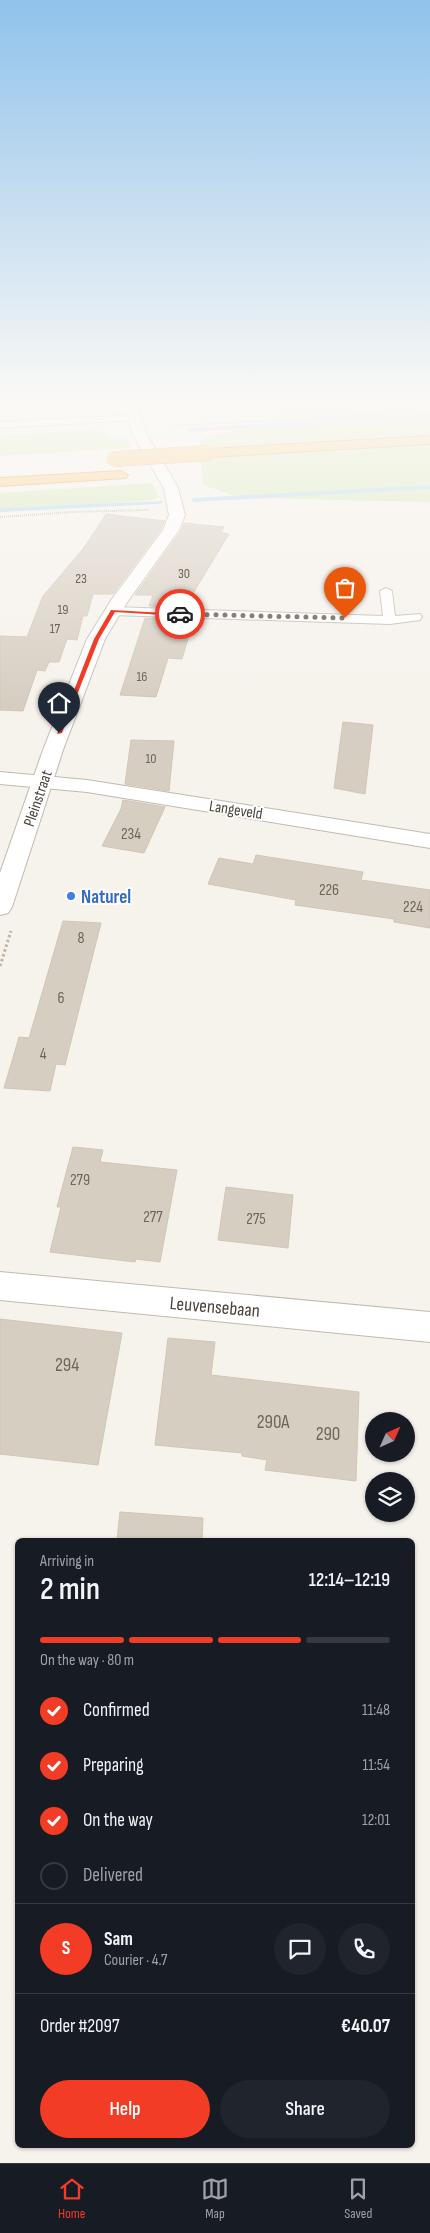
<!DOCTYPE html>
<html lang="en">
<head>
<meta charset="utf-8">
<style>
	body { margin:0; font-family:"Sofia Sans Condensed",sans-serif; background:#20242c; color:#f1f3f6; height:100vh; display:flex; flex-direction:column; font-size:19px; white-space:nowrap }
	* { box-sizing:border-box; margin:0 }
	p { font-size:16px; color:#9ea1a6 }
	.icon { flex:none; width:28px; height:28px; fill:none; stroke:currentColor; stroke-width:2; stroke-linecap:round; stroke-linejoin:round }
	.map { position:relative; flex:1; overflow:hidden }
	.sheet { position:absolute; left:15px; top:1538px; width:400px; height:610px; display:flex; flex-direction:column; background:#171b24; border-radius:8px; box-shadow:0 1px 4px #0004 }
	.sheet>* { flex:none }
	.needle { width:32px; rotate:45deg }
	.tools { position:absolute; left:365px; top:1412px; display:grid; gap:10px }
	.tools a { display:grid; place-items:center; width:50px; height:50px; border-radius:50%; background:#171b24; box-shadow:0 1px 4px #0004; font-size:25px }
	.pin { position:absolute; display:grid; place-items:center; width:42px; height:42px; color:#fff; margin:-51px -21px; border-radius:50% 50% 50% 0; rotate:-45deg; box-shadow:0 0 5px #0007 }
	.pin .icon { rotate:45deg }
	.courier { position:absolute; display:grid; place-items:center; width:50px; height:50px; margin:-25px; border:4px solid #f33c26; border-radius:50%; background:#fff; color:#222; box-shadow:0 1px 6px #0007 }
	.head em { font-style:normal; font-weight:600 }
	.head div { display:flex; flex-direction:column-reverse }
	.head { display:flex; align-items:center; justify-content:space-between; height:85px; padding:0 25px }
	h1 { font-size:32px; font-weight:600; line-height:38px }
	.bar { display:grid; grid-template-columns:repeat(4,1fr); gap:8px 5px; align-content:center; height:60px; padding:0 25px }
	.bar i { height:6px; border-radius:4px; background:#363941 }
	.bar .current { background:#f33c26 }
	.bar p { grid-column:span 4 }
	.line { display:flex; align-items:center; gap:12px; padding:0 25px; border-top:1px solid #363941 }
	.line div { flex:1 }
	.round { display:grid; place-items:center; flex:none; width:52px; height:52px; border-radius:26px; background:#20242c }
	ol { padding:0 25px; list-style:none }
	li { display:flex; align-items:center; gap:15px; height:55px }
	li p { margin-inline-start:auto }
	li .icon { padding:5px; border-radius:50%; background:#f33c26; color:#fff; stroke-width:4 }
	li:last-child { color:#9ea1a6 }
	li i { width:28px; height:28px; border:2px solid #363941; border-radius:50% }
	.action { display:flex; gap:10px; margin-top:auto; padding:10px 25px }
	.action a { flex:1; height:58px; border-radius:30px; background:#f33c26; color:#fff; font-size:20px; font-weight:600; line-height:58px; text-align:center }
	.action a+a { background:#20242c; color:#f1f3f6 }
	.dock { display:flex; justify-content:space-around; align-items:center; height:70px; border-top:1px solid #363941; background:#171b24; font-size:14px; color:#9ea1a6 }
	.dock a { display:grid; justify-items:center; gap:2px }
	.dock .current { color:#f33c26 }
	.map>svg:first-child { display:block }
	.green { fill:#d4e8b7 }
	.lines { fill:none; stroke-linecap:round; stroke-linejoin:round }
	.stream { fill:#acd6ef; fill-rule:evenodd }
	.building { fill:#d7cec2; stroke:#d2c5b5 }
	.service-casing { stroke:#c1baaf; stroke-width:2 }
	.minor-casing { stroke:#c1baaf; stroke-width:2 }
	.tertiary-casing { stroke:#c1baaf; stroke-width:2 }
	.motorway-casing { stroke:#d99b43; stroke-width:2 }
	.path-far1 { stroke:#c2b5a0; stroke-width:2; stroke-dasharray:1 1; stroke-linecap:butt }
	.path { stroke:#c2b5a0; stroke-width:3; stroke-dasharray:2.5 2.5; stroke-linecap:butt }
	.service { fill:#fff; fill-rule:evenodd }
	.minor { fill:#fff; fill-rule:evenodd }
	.tertiary { fill:#fff; fill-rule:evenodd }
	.motorway { fill:#f9c774; fill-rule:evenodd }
	.motorway-bridge-casing { stroke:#d99b43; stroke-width:16; stroke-linecap:butt }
	.motorway-bridge { stroke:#f9c774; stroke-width:15 }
	.route { fill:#f33c26 }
	.done { stroke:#868078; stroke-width:5; stroke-dasharray:0 9 }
	.shop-dot { fill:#3f7fe0; stroke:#fff; stroke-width:2 }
	.labels { text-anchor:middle; stroke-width:4; stroke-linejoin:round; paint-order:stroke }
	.far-number-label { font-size:14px; fill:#6d665c }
	.far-street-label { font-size:16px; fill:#4a433a; stroke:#fff }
	.number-label { font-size:16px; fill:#6d665c }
	.shop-label { font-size:19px; font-weight:bold; fill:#366cbe; stroke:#fff; text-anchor:start }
	.street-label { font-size:19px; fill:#4a433a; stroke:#fff }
	.near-number-label { font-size:19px; fill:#6d665c }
</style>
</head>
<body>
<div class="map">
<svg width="430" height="2163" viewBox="0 0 430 2163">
	<rect width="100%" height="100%" fill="#f6f2ec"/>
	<g class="green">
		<polygon points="294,400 413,400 380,419 430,416 430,502 241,498 203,485 200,441 209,436 263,424"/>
		<polygon points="82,431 101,431 111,438 125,436 131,448 0,456 0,435"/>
		<polygon points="152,483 159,497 151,500 0,512 0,493"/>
	</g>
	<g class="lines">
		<g class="stream">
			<polygon points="430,414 430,418 189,432 186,430 189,428"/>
			<polygon points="430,485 430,489 194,502 191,500 194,498"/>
			<polygon points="162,501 163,502 160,504 0,512 0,508"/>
		</g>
	</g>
	<g class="building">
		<polygon points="106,514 165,521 161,529 113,594 93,594 87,616 83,616 77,640 67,639 59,662 49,662 45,671 37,670 23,711 0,710 0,636 27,637 43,596 83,549"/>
		<polygon points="184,523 224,527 221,533 229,534 184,608 149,606 153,595 135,595 181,531"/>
		<polygon points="145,618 177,619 170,631 190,632 182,659 168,658 156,697 120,695"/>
		<polygon points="343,722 373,725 365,794 334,788"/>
		<polygon points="131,740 174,741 169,791 125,784"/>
		<polygon points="123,800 165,807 144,853 102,846 121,809"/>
		<polygon points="256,855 363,872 361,880 430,890 430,928 394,922 394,919 295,905 296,900 208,884 219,858 253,864"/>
		<polygon points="63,921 101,923 65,1065 56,1064 50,1091 4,1088 19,1037 29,1038"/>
		<polygon points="73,1147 103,1150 100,1162 177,1170 160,1262 136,1259 135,1262 50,1252 61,1207 57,1207"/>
		<polygon points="226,1187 293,1195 288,1248 218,1240"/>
		<polygon points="0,1319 122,1333 98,1465 0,1454"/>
		<polygon points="168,1338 215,1342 211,1375 359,1392 356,1481 265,1470 267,1460 242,1456 242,1453 155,1445"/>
		<polygon points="120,1512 203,1518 202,1540 117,1540"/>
	</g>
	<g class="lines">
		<defs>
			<g id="service">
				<polygon points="134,415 139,418 137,420 0,428 0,422"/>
				<polygon points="386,588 392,591 395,616 420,614 422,617 420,620 390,624 113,615 107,611 113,607 383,616 380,591"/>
			</g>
			<polygon id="minor" points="0,772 87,780 430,834 430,848 87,792 0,784"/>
			<g id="tertiary">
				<polygon points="122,400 135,400 147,435 178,488 185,515 179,530 126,604 105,639 63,750 12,907 8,913 0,915 0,873 43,750 87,639 112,599 163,530 169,515 164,488 133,435"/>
				<polygon points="0,1272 430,1312 430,1342 0,1300"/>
			</g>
			<g id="motorway">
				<polygon points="430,436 430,444 209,457 202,453 209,449"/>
				<polygon points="121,471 128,475 126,478 0,486 0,478"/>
			</g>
		</defs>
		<use href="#service" class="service-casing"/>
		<use href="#minor" class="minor-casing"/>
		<use href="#tertiary" class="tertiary-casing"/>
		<use href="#motorway" class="motorway-casing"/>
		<g class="path-far1">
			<polyline points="174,426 430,411"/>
			<polyline points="0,517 73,512 149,510"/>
		</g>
		<polyline class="path" points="0,966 11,931"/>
		<use href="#service" class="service"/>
		<use href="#minor" class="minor"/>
		<use href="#tertiary" class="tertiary"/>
		<use href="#motorway" class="motorway"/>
		<defs>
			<polyline id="motorway-bridge" points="114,459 209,453"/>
		</defs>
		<use href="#motorway-bridge" class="motorway-bridge-casing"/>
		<use href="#motorway-bridge" class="motorway-bridge"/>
	</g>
	<linearGradient id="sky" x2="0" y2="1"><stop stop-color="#90c2eb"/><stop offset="0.57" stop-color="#fbf9f6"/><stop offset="1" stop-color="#fbf9f6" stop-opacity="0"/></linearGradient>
	<rect width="430" height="703" fill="url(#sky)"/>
	<polygon class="route" points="111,610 183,614 180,616 115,612 99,639 62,733 57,734 94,639"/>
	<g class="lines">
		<polyline class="done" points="180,614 345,618"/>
	</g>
	<circle class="shop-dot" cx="71" cy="896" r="5"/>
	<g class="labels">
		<g class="far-number-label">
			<text x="184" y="578">30</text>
			<text x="81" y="583">23</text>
			<text x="63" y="614">19</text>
			<text x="55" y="633">17</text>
			<text x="142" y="681">16</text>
			<text x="151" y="763">10</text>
		</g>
		<g class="far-street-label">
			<text transform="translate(37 798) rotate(-71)" y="6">Pleinstraat</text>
			<text transform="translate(236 809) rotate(9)" y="6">Langeveld</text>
		</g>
		<g class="number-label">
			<text x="131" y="839">234</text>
			<text x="329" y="895">226</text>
			<text x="413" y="912">224</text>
			<text x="81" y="943">8</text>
			<text x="61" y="1003">6</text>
			<text x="43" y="1059">4</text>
			<text x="80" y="1185">279</text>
			<text x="153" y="1222">277</text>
			<text x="256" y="1224">275</text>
		</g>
		<g class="shop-label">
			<text x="81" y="903">Naturel</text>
		</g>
		<g class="street-label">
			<text transform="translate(215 1306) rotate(5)" y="7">Leuvensebaan</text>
		</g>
		<g class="near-number-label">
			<text x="67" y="1371">294</text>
			<text x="273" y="1428">290A</text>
			<text x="328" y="1440">290</text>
		</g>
	</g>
</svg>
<div class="tools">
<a><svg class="needle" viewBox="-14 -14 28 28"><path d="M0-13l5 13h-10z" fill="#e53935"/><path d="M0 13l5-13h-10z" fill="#9ea1a6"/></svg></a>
<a><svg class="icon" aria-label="layers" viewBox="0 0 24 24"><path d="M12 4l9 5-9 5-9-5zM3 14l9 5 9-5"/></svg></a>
</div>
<div class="pin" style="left:345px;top:618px;background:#ea580c"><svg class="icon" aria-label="bag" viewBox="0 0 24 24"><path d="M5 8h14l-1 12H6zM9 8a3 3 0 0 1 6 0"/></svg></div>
<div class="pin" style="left:59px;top:733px;background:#1f2937"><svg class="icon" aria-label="home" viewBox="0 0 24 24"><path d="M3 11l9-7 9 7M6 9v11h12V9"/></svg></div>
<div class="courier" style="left:180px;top:614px"><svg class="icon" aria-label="car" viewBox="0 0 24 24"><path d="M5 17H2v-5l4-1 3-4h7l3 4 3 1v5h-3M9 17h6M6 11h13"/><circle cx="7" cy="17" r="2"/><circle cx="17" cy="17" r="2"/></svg></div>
<section class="sheet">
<div class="head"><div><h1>2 min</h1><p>Arriving in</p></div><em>12:14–12:19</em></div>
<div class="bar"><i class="current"></i><i class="current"></i><i class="current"></i><i></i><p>On the way · 80 m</p></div>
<ol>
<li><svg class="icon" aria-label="check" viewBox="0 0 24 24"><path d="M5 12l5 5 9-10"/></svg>Confirmed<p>11:48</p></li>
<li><svg class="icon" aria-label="check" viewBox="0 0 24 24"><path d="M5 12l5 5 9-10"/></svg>Preparing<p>11:54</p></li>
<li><svg class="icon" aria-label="check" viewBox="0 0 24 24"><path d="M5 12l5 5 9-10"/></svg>On the way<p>12:01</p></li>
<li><i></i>Delivered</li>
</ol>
<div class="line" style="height:90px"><b class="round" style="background:#f33c26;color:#fff">S</b><div><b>Sam</b><p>Courier · 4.7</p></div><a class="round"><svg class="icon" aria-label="chat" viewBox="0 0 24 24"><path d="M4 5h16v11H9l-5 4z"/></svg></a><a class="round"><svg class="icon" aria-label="phone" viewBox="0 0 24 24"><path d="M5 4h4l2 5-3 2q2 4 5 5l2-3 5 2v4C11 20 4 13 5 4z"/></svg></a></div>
<div class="line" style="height:65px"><div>Order #2097</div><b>€40.07</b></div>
<div class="action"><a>Help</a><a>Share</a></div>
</section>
</div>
<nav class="dock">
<a class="current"><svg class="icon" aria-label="home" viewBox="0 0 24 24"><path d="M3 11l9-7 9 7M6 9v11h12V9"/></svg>Home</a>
<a><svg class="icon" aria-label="map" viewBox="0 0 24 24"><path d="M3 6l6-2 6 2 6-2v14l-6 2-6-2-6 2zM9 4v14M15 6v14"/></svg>Map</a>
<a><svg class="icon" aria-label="saved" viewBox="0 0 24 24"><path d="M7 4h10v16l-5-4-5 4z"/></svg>Saved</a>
</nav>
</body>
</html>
